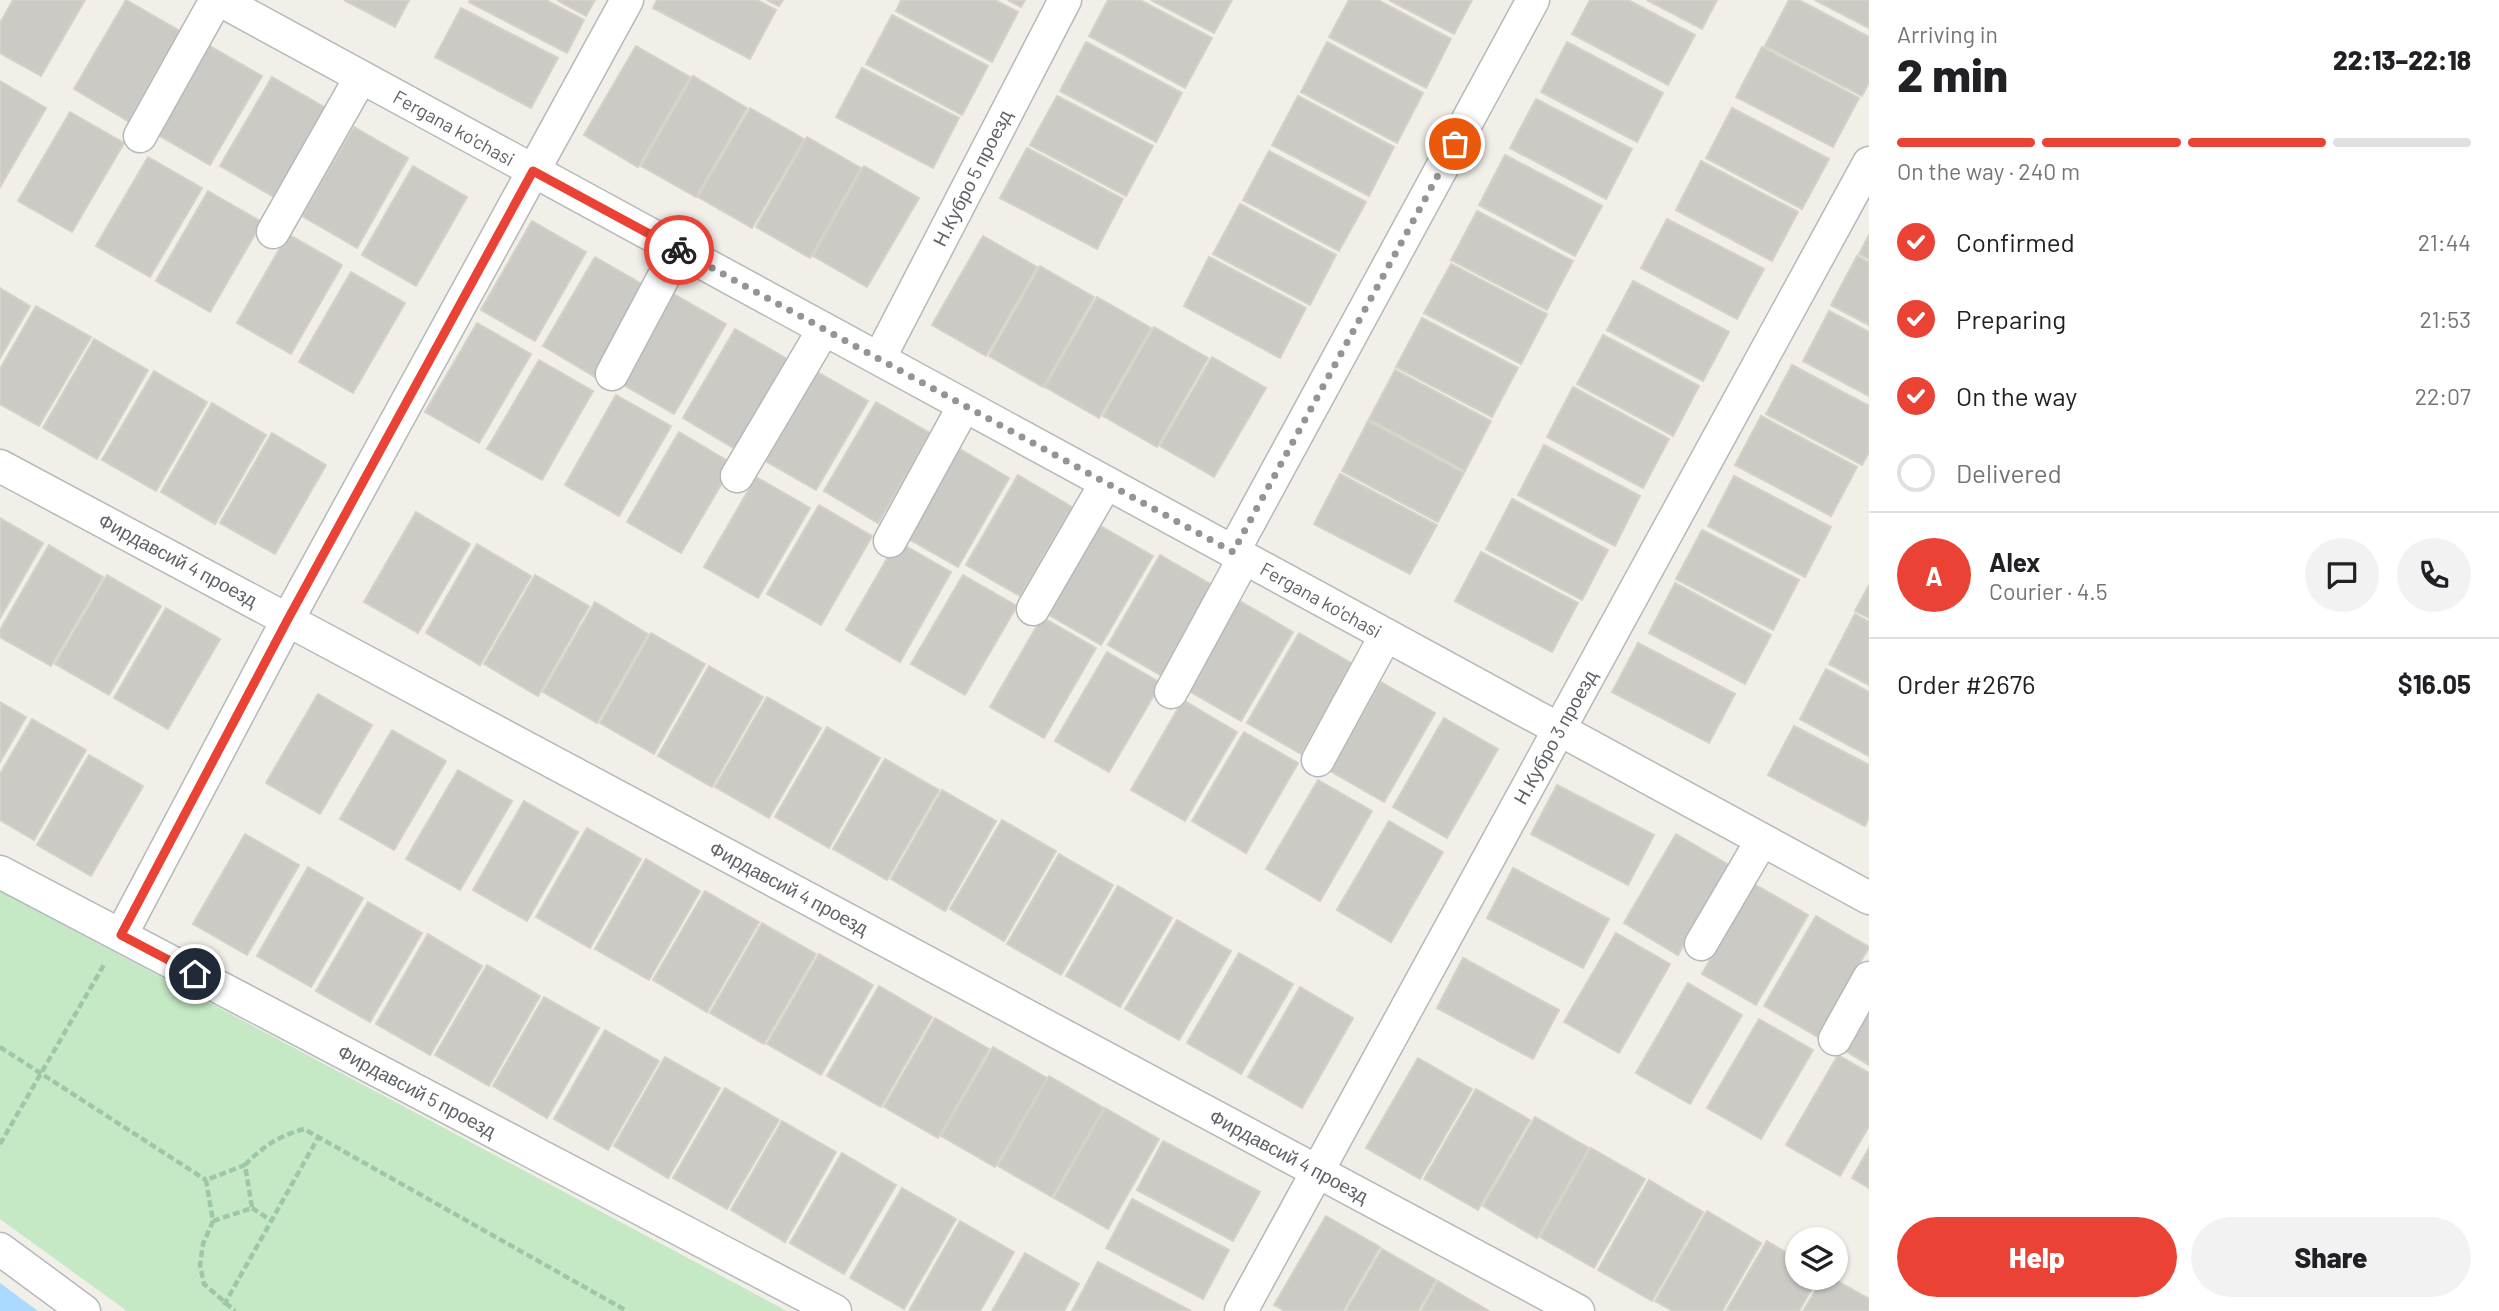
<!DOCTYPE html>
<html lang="en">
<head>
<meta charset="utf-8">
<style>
	body { margin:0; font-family:Barlow,sans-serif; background:#f2f2f2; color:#202124; height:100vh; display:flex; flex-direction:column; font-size:26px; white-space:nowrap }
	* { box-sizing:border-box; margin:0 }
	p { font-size:23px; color:#757577 }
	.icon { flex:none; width:38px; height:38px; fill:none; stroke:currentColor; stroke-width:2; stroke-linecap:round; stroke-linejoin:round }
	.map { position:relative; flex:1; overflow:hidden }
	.side { display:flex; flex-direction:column; background:#fff; width:630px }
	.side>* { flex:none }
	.buttons { position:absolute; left:1785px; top:1227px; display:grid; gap:14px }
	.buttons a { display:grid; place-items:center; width:63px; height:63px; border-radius:50%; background:#fff; box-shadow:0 2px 5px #0004; font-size:35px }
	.pin { position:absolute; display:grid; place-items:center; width:60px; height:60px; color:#fff; margin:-30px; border:4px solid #fff; border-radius:50%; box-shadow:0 2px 7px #0007 }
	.courier { position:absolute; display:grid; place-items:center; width:70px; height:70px; margin:-35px; border:5px solid #ea4335; border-radius:50%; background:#fff; color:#222; box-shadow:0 2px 9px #0007 }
	.head em { font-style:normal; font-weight:800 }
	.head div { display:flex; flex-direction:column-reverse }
	.head { display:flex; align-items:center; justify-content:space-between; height:119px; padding:0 28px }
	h1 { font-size:46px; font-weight:800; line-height:52px }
	.bar { display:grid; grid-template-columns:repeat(4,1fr); gap:10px 7px; align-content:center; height:84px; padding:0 28px }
	.bar i { height:9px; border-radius:5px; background:#e0e0e0 }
	.bar .selected { background:#ea4335 }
	.bar p { grid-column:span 4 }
	.line { display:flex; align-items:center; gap:18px; padding:0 28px; border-top:2px solid #e0e0e0 }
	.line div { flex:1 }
	.round { display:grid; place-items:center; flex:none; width:74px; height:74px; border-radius:37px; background:#f2f2f2 }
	ol { padding:0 28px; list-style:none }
	li { display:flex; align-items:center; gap:21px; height:77px }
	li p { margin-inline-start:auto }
	li .icon { padding:7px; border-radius:50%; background:#ea4335; color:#fff; stroke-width:4 }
	li:last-child { color:#757577 }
	li i { width:38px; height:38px; border:4px solid #e0e0e0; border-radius:50% }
	.cta { display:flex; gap:14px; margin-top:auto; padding:14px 28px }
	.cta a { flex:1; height:80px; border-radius:42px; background:#ea4335; color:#fff; font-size:28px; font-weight:800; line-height:80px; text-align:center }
	.cta a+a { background:#f2f2f2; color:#202124 }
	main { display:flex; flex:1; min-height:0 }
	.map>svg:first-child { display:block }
	.green { fill:#c5e8c5 }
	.water { fill:#aadaff }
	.building { fill:#cccac5; stroke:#d6d1c6; stroke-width:2 }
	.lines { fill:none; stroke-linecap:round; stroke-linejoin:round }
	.minor-casing { stroke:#b5b8bc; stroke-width:35 }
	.path { stroke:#9cc7a9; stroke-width:4.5; stroke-dasharray:7 3.5; stroke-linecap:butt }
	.minor { stroke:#fff; stroke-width:32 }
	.done { stroke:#929495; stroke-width:7; stroke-dasharray:0 12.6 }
	.route { stroke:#ea4335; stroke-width:9 }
	.labels { text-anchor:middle; stroke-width:5; stroke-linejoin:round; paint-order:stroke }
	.street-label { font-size:19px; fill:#5f6368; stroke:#fff }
</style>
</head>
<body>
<main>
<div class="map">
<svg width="1869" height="1311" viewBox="0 0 1869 1311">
	<rect width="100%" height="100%" fill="#f1efe8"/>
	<polygon class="green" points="0,891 787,1311 127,1311 0,1219"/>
	<polygon class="water" points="0,1283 38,1311 0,1311"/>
	<g class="building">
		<polygon points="13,0 85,0 41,76 0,53 0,23"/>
		<polygon points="126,0 180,31 128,121 74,89"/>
		<polygon points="344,0 409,0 395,27"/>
		<polygon points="470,0 546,0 584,20 567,53 469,2"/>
		<polygon points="557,0 595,0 586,16"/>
		<polygon points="657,0 757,0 776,10 750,59 653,8"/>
		<polygon points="767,0 783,0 779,6"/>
		<polygon points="901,0 995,0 1018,12 992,62 896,11"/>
		<polygon points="1008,0 1025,0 1021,7"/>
		<polygon points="1108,0 1140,0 1212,38 1185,88 1089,36"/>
		<polygon points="1151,0 1232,0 1214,33"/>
		<polygon points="1349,0 1378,0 1451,39 1426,88 1329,37"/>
		<polygon points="1389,0 1472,0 1454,34"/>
		<polygon points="1590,0 1628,0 1695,35 1668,85 1572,34"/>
		<polygon points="1647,0 1717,0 1702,29"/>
		<polygon points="1789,0 1799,0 1869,37 1869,82 1862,96 1765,46"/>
		<polygon points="1815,0 1869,0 1869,28"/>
		<polygon points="461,8 558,58 531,108 435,57"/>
		<polygon points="892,15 988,66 962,115 866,64"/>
		<polygon points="1086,42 1182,93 1156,142 1060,91"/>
		<polygon points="1327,42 1423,93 1397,143 1301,92"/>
		<polygon points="1567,42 1663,93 1637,142 1541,92"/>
		<polygon points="208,45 262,76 210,165 156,134"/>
		<polygon points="636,46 690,77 638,167 584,135"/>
		<polygon points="1762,47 1859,98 1833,147 1736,97"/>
		<polygon points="862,68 959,118 933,168 836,117"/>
		<polygon points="693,76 747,108 696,197 641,166"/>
		<polygon points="272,77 326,108 274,197 220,166"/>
		<polygon points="0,81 46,108 0,187"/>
		<polygon points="1057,96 1153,146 1126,196 1030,145"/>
		<polygon points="1298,96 1394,147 1369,196 1272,145"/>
		<polygon points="1536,99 1632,149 1606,199 1510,148"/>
		<polygon points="750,108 804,139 752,228 698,197"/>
		<polygon points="1732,108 1829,159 1802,209 1706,158"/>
		<polygon points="70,112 124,143 72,232 18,201"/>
		<polygon points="354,127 408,158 357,248 302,216"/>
		<polygon points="807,137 861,168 810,258 756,227"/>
		<polygon points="1027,148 1123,199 1097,249 1000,198"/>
		<polygon points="1269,151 1366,202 1339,251 1243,200"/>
		<polygon points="1505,155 1602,206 1575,256 1479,205"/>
		<polygon points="148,157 202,188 150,277 96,246"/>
		<polygon points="1701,161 1798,212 1772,261 1676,210"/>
		<polygon points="413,166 467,197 416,286 362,255"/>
		<polygon points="864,166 919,198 867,287 813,256"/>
		<polygon points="208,191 262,222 210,312 156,281"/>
		<polygon points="1240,204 1336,255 1310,305 1213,254"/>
		<polygon points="1477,211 1573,261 1547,310 1451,260"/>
		<polygon points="1667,219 1764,269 1737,319 1641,268"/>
		<polygon points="532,221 586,252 535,341 481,310"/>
		<polygon points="288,234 342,265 291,354 237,323"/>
		<polygon points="1869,235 1869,259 1859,254"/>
		<polygon points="983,236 1037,267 986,356 932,325"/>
		<polygon points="1857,256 1869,262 1869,325 1831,305"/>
		<polygon points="595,257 649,288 597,378 543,346"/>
		<polygon points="1209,257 1306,308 1280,358 1184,306"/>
		<polygon points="1451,264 1547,314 1521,364 1424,313"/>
		<polygon points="1040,266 1094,297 1043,387 989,356"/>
		<polygon points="351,272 405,303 353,393 299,362"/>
		<polygon points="1633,281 1729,332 1703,381 1607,330"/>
		<polygon points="0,288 30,306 0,358"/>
		<polygon points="672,293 726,324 674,414 620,383"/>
		<polygon points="1097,297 1151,328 1099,418 1045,387"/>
		<polygon points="36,306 91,337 39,426 0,404 0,369"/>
		<polygon points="1829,311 1869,332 1869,396 1803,361"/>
		<polygon points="1422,318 1518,368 1492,417 1396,367"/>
		<polygon points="477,323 531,354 479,443 425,412"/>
		<polygon points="1154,327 1208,358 1157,447 1103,416"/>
		<polygon points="735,329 789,360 737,450 683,418"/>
		<polygon points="1603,335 1699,386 1673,436 1577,384"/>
		<polygon points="94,339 148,370 97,459 43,428"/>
		<polygon points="1212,357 1266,388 1214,477 1160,446"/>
		<polygon points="539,360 593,391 542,480 487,449"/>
		<polygon points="1792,365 1869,406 1869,452 1862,465 1766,414"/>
		<polygon points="814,370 868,401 816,490 762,459"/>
		<polygon points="1395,370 1491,421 1465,471 1369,419"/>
		<polygon points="154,371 207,402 156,491 102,460"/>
		<polygon points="1573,387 1669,439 1643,488 1547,437"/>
		<polygon points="616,395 671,426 619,516 565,485"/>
		<polygon points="876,402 930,433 878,523 824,491"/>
		<polygon points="212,403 266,435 215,524 161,492"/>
		<polygon points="1761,416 1857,467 1831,516 1735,465"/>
		<polygon points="1368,421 1464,473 1438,522 1342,471"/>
		<polygon points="679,432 733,464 681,553 627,522"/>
		<polygon points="272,433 326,465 275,554 220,523"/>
		<polygon points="1544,445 1640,496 1615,546 1518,495"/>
		<polygon points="955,446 1009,478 958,567 903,536"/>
		<polygon points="1340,474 1437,525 1410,574 1314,524"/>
		<polygon points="1018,475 1072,507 1020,596 966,565"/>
		<polygon points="1734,476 1831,527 1805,577 1708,526"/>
		<polygon points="756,477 810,508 758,598 704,567"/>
		<polygon points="1512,499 1608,550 1582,600 1486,549"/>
		<polygon points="819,505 872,536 821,625 767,594"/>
		<polygon points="416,512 470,544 418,633 364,602"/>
		<polygon points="0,518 43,543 0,618"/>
		<polygon points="1099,525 1153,556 1101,645 1047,614"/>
		<polygon points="1702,530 1799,580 1773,630 1676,579"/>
		<polygon points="897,541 951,572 900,662 846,630"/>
		<polygon points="477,544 531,576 480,665 426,633"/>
		<polygon points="49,545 103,577 51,666 0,637 0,630"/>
		<polygon points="1481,552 1578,603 1552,652 1455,601"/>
		<polygon points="1160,555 1214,586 1162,676 1108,645"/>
		<polygon points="107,575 161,606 109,695 55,664"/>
		<polygon points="535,575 589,606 538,696 484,664"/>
		<polygon points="963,575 1017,606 965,695 911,664"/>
		<polygon points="1675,583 1771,635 1745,684 1649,633"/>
		<polygon points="1869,585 1869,618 1855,611"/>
		<polygon points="1238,600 1293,632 1241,721 1187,690"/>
		<polygon points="595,602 648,634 597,723 543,692"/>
		<polygon points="166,608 220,639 168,729 114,698"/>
		<polygon points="1855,614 1869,622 1869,685 1829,664"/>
		<polygon points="1042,617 1096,648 1044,738 990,707"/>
		<polygon points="651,633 705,664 654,754 600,723"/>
		<polygon points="1299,633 1353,664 1301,754 1247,723"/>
		<polygon points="1638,643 1735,694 1709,743 1612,692"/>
		<polygon points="1107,652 1161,683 1109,772 1055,741"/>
		<polygon points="709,666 763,697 712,787 658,756"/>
		<polygon points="1826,669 1869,692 1869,756 1800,719"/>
		<polygon points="1381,682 1435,713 1384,802 1330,771"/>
		<polygon points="318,694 372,725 320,814 266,783"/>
		<polygon points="767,697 821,728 769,818 715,787"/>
		<polygon points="1183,700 1237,732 1185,821 1131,790"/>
		<polygon points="0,702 26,717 0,762"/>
		<polygon points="1444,718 1498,749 1447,838 1393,807"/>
		<polygon points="32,719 86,750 34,840 0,820 0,774"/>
		<polygon points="1794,726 1869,765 1869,817 1865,826 1768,775"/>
		<polygon points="827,727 880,758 829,848 775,817"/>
		<polygon points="392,730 446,761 394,850 340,819"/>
		<polygon points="1244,732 1298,763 1246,853 1192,821"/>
		<polygon points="89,755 143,786 91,876 37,845"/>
		<polygon points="885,759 939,790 887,880 833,849"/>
		<polygon points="458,770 512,801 460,890 406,859"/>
		<polygon points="1318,780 1372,811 1320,901 1266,869"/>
		<polygon points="1557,785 1654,835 1628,885 1531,834"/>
		<polygon points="942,790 996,821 945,911 891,879"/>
		<polygon points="524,801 578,832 527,921 473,890"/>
		<polygon points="1002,820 1056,851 1004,941 950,909"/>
		<polygon points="1389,821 1443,852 1391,942 1337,910"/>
		<polygon points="587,828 641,859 590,948 536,917"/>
		<polygon points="245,834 299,865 247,955 193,924"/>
		<polygon points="1676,834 1729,865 1678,955 1624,923"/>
		<polygon points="1059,854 1113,885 1061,975 1007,944"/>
		<polygon points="646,859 700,891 649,980 595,949"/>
		<polygon points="308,867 363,898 311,987 257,956"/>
		<polygon points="1513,868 1609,919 1583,968 1487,918"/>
		<polygon points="1754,884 1808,915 1756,1005 1702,974"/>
		<polygon points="1118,886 1172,918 1120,1007 1066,976"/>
		<polygon points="705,891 759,922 707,1012 653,980"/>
		<polygon points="368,902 422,933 370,1022 316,991"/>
		<polygon points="1816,916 1869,947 1818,1037 1764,1006"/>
		<polygon points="1177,920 1231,951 1179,1040 1125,1009"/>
		<polygon points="762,923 816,954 764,1044 710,1013"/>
		<polygon points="1616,933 1670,964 1619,1053 1564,1022"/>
		<polygon points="428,934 482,966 430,1055 376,1024"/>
		<polygon points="1239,953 1293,984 1241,1074 1187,1043"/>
		<polygon points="819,954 873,985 821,1075 767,1044"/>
		<polygon points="1463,958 1559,1010 1533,1059 1437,1008"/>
		<polygon points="487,965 540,996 489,1086 435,1055"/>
		<polygon points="1688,983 1742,1015 1690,1104 1636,1073"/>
		<polygon points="879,986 932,1017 881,1107 827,1076"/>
		<polygon points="1300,987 1353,1018 1302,1108 1248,1077"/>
		<polygon points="544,997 599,1028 547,1118 493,1086"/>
		<polygon points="1869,1007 1869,1065 1844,1050"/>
		<polygon points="935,1018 989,1049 938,1138 884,1107"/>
		<polygon points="1759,1019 1813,1050 1761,1139 1707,1108"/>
		<polygon points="605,1030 659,1061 608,1150 554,1119"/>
		<polygon points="993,1047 1047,1078 995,1167 941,1136"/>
		<polygon points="1838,1055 1869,1073 1869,1126 1840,1176 1786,1145"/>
		<polygon points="665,1057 720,1088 668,1178 614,1146"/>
		<polygon points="1418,1058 1472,1089 1420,1179 1366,1148"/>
		<polygon points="1049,1076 1104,1108 1052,1197 998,1166"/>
		<polygon points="725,1088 779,1120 727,1209 673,1178"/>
		<polygon points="1476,1089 1530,1120 1478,1210 1424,1179"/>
		<polygon points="1105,1108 1159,1139 1108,1229 1054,1198"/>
		<polygon points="1535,1117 1589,1148 1537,1238 1483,1206"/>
		<polygon points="782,1121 836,1152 785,1242 731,1210"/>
		<polygon points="1163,1141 1260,1192 1233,1241 1137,1190"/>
		<polygon points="1591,1148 1645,1179 1594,1268 1540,1237"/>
		<polygon points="1869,1148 1869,1188 1852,1178"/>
		<polygon points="842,1153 896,1185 844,1274 790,1243"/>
		<polygon points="1649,1180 1703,1212 1652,1301 1598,1270"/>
		<polygon points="902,1188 956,1219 904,1309 850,1278"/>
		<polygon points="1132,1199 1229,1250 1203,1299 1106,1248"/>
		<polygon points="1707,1211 1761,1243 1722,1311 1673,1311 1655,1301"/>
		<polygon points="1326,1216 1380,1247 1343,1311 1285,1311 1274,1305"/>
		<polygon points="960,1221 1014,1252 980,1311 909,1311"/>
		<polygon points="1767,1241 1797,1259 1797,1278 1818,1278 1799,1311 1726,1311"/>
		<polygon points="1382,1249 1436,1280 1418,1311 1346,1311"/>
		<polygon points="1025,1253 1079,1284 1064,1311 992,1311"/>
		<polygon points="1098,1262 1191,1311 1072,1311"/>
		<polygon points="1823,1278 1832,1278 1869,1299 1869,1311 1803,1311"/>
		<polygon points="1438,1281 1489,1311 1421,1311"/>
	</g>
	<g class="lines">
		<defs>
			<g id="minor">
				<polyline points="220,0 1869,898"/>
				<polyline points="140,136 216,0"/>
				<polyline points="273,232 361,77"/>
				<polyline points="880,357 1065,0"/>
				<polyline points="612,374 678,250"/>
				<polyline points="0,466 1578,1311"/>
				<polyline points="737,476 824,329"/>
				<polyline points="890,541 964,406"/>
				<polyline points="1233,552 1533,0"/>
				<polyline points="1033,609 1106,483"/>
				<polyline points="1171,692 1244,558"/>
				<polyline points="1318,760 1386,635"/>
				<polyline points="0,872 835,1311"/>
				<polyline points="121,935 288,619 627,0"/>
				<polyline points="1701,944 1762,840"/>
				<polyline points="1835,1039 1869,978"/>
				<polyline points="0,1249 84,1311"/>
				<polyline points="1241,1311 1869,163"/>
			</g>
		</defs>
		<use href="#minor" class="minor-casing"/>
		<g class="path">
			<polyline points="0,1047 206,1180"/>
			<polyline points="0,1144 105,963"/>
			<path d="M245 1165C263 1146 279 1136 304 1129L627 1311"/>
			<polyline points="252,1208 272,1221"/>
			<polyline points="213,1221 252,1208 245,1165 206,1180 213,1221 203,1244 200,1265 204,1284 235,1311"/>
			<polyline points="224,1305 319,1136"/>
		</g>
		<use href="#minor" class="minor"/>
	</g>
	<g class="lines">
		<polyline class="done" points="679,250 1233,552 1455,144"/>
		<polyline class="route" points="195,974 121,935 288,619 533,171 679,250"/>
	</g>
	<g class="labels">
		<g class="street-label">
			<text transform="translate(454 128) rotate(29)" y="7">Fergana ko'chasi</text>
			<text transform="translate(972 178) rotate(-63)" y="7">Н.Кубро 5 проезд</text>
			<text transform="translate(178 560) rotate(28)" y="7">Фирдавсий 4 проезд</text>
			<text transform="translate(1321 600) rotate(29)" y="7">Fergana ko'chasi</text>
			<text transform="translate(1555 737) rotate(-61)" y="7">Н.Кубро 3 проезд</text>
			<text transform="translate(789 888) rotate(28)" y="7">Фирдавсий 4 проезд</text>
			<text transform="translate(417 1091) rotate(28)" y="7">Фирдавсий 5 проезд</text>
			<text transform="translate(1289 1156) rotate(28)" y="7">Фирдавсий 4 проезд</text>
		</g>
	</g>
</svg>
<div class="buttons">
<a><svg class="icon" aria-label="layers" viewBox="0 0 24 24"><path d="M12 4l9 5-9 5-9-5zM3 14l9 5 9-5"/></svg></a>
</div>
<div class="pin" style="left:1455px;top:144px;background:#ea580c"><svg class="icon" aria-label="bag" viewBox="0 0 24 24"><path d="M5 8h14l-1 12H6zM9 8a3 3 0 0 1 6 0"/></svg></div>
<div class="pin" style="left:195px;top:974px;background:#1f2937"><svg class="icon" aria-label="home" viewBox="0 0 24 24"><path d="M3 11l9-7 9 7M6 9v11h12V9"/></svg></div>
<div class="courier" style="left:679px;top:250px"><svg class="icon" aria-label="bike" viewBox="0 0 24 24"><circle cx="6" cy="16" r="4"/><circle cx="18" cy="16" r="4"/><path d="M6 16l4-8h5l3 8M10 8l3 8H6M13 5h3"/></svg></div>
</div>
<section class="side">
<div class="head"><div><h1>2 min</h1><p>Arriving in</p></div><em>22:13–22:18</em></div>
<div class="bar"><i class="selected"></i><i class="selected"></i><i class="selected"></i><i></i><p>On the way · 240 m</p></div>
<ol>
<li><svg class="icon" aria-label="check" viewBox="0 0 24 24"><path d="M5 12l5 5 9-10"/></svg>Confirmed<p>21:44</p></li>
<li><svg class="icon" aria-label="check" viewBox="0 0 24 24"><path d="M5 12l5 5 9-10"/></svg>Preparing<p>21:53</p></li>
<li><svg class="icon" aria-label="check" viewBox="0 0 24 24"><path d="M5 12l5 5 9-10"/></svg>On the way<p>22:07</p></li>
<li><i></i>Delivered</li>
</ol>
<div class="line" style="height:126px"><b class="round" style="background:#ea4335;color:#fff">A</b><div><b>Alex</b><p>Courier · 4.5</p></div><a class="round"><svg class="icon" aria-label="chat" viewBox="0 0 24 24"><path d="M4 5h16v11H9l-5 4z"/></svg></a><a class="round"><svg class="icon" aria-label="phone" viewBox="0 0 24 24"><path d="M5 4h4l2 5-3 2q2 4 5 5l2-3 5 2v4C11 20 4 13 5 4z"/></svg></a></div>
<div class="line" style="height:91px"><div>Order #2676</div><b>$16.05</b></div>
<div class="cta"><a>Help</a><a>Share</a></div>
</section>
</main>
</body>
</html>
